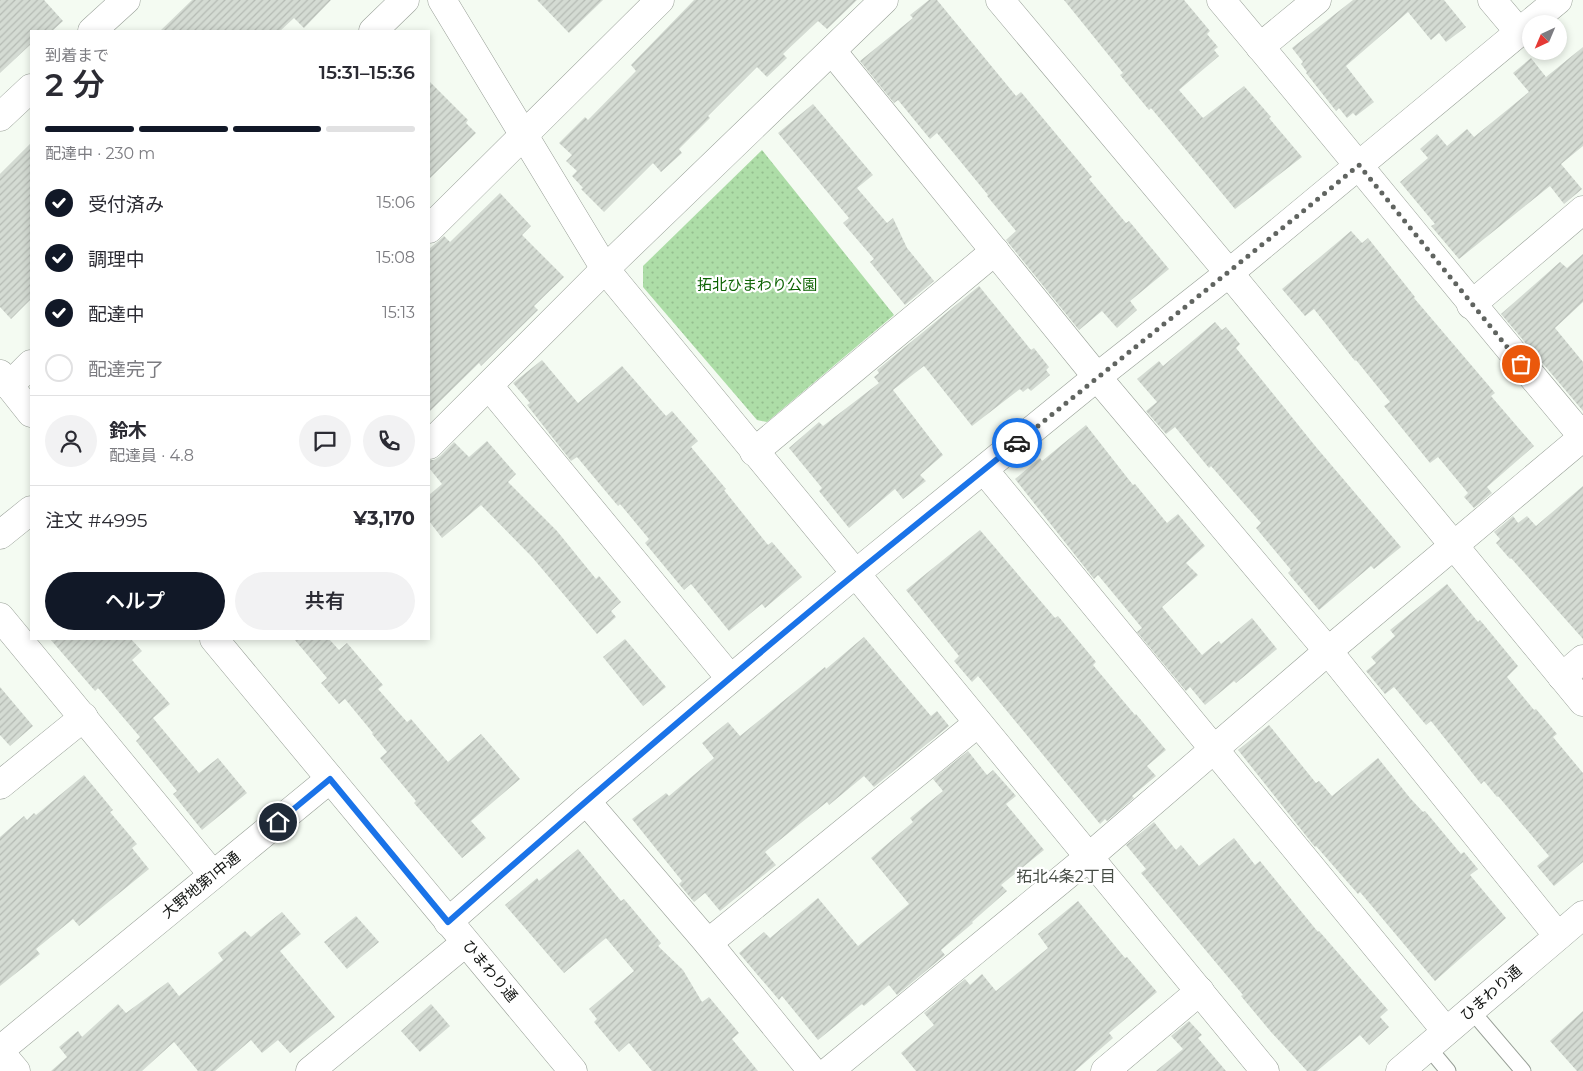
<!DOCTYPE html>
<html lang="ja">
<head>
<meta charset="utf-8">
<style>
	body { margin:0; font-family:Montserrat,"Noto Sans JP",sans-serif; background:#f2f2f3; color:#2b2b33; height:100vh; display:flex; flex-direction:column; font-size:19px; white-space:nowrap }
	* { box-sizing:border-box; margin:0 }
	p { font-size:16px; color:#7c7c81 }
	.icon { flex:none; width:28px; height:28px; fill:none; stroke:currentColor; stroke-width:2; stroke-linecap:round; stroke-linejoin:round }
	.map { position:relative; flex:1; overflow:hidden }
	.details { position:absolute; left:30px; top:30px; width:400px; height:610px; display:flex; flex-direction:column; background:#fff; border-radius:0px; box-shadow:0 2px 8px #0003 }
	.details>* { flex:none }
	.needle { width:32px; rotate:224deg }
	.buttons { position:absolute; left:1522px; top:15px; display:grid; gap:10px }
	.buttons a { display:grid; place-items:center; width:45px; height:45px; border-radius:50%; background:#fff; box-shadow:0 2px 8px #0003; font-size:25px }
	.pin { position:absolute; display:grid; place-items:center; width:42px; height:42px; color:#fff; margin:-21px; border:2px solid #fff; border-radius:50%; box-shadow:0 1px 5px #0007 }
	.courier { position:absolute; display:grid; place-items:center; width:50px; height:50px; margin:-25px; border:4px solid #1a73e8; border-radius:50%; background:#fff; color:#222; box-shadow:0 1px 6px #0007 }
	.headline em { font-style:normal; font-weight:600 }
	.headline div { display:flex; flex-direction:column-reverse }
	.headline { display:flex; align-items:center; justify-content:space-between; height:85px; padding:0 15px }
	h1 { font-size:32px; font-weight:600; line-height:38px }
	.bar { display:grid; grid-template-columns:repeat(4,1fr); gap:8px 5px; align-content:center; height:60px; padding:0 15px }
	.bar i { height:6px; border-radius:4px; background:#e1e1e2 }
	.bar .selected { background:#111827 }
	.bar p { grid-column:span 4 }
	.line { display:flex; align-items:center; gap:12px; padding:0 15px; border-top:1px solid #e1e1e2 }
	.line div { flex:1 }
	.round { display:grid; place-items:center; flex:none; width:52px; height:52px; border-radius:26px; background:#f2f2f3 }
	ol { padding:0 15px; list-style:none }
	li { display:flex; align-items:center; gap:15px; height:55px }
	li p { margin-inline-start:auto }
	li .icon { padding:5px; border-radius:50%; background:#111827; color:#fff; stroke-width:4 }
	li:last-child { color:#7c7c81 }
	li i { width:28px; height:28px; border:2px solid #e1e1e2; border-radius:50% }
	.cta { display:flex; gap:10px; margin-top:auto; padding:10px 15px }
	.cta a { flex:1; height:58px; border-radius:30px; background:#111827; color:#fff; font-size:20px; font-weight:600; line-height:58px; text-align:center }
	.cta a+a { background:#f2f2f3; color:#2b2b33 }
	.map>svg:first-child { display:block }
	.grass { fill:url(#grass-dots) }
	.building { fill:url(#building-hatch) }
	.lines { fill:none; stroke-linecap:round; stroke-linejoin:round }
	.service-casing { stroke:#989f97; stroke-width:17 }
	.minor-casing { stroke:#989f97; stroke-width:29 }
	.tertiary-casing { stroke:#989f97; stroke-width:29 }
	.service { stroke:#fff; stroke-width:15 }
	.minor { stroke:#fff; stroke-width:28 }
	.tertiary { stroke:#fff; stroke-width:28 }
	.done { stroke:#606460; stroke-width:5; stroke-dasharray:0 9 }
	.route { stroke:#1a73e8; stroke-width:6 }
	.labels { text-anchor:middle; stroke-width:4.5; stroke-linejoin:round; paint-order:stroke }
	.park-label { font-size:15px; fill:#0c6202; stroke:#fff }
	.street-label { font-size:15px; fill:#111311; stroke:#fff }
	.neighbourhood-label { font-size:16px; fill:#474d46; stroke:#fff }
</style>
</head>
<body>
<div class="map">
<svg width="1583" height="1071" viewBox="0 0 1583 1071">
	<defs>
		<pattern id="grass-dots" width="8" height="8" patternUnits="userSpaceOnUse" patternTransform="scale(1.25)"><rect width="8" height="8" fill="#addda7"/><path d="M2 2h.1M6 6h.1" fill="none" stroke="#94bd8f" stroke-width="1.8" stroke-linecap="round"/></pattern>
		<pattern id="building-hatch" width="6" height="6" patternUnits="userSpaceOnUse" patternTransform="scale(1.25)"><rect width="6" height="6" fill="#d4dbd3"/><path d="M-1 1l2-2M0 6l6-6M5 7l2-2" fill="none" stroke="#b5bbb4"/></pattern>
	</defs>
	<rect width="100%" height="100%" fill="#f4fbf2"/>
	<polygon class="grass" points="762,150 894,315 767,422 757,420 643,287 643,266"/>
	<g class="building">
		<polygon points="0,0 44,0 63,21 52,31 31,31 31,44 0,73"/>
		<polygon points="192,0 331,0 304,28 294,18 280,31 160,31"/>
		<polygon points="537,0 603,0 569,33"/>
		<polygon points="694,0 857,0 827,29 818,21 783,54 787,58 767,77 757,67 708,116 710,118 679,149 682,153 661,172 653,163 604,212 581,189 583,188 572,176 577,171 566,161 572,155 559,143 585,117 588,120 636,71 631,65"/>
		<polygon points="929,0 937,0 1016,96 1021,92 1092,177 1089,179 1126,223 1129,221 1169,269 1130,301 1137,310 1117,328 1102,311 1079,330 1006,240 1016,231 987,196 988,195 937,133 930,139 898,100 894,103 860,61 913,18 910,15"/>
		<polygon points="1064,0 1184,0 1210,31 1207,34 1218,47 1214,50 1219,56 1179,90 1203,118 1244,86 1271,117 1269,118 1302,157 1235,209 1151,108 1149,110 1120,75 1123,73"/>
		<polygon points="1353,0 1444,0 1466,27 1446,42 1439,33 1431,40 1408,12 1346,66 1374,102 1356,116 1353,113 1347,118 1339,108 1336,111 1306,73 1307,72 1301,64 1303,62 1292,48"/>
		<polygon points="1583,47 1583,146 1561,164 1582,189 1564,204 1550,186 1459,259 1431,226 1435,224 1400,182 1428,158 1420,149 1437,134 1447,146 1467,129 1474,137 1529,92 1513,73 1531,58 1546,77"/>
		<polygon points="429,81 468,120 466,123 476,133 429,179"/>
		<polygon points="813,104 873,175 857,188 887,223 893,218 907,248 934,281 905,305 870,262 874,259 843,223 849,218 778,133"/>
		<polygon points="31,143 31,299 11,319 0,307 0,174"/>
		<polygon points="500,193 531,226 522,235 564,277 534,306 538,310 481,366 479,363 429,412 429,249 444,236 450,242"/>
		<polygon points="1351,231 1362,243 1368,238 1415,297 1414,298 1495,393 1491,396 1534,446 1487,487 1492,493 1474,508 1464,497 1468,493 1438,457 1430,463 1384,406 1390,402 1356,360 1355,361 1314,309 1305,316 1282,289"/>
		<polygon points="1583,254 1583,302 1555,328 1583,362 1583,411 1501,314 1560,262 1567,268"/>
		<polygon points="979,286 1031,350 1034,348 1049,367 1046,370 1050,375 1031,391 1028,388 1023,392 1020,389 972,426 924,366 893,390 943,455 920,475 926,481 903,499 895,489 849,528 819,491 822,488 789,448 819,422 823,426 879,383 874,377 879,373 877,370"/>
		<polygon points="1215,322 1222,330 1226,327 1240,344 1236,348 1316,447 1401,547 1374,569 1371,566 1319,610 1288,573 1291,570 1256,528 1261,523 1211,466 1209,468 1175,427 1166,434 1146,411 1157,402 1137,379 1159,361 1163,366"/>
		<polygon points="542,360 578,403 622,366 666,416 672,411 698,441 691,447 726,489 724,490 768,545 772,542 802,577 765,608 762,604 729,631 691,584 684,590 645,543 649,539 620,504 618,506 577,457 571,461 527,405 530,403 513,383"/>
		<polygon points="1086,425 1133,485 1135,484 1167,523 1178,514 1205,546 1186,563 1198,575 1162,607 1202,655 1219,641 1221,644 1252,618 1277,649 1236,683 1234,681 1205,705 1190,687 1186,691 1137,632 1142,628 1098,575 1094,579 1015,479 1040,458 1042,461"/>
		<polygon points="487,441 516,474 508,482 557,531 596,579 599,576 621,602 611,611 616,617 597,634 532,557 481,505 442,538 429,521 429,495 442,484 429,468 429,460 434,460 440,456 454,442 469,457"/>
		<polygon points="1583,486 1583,639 1511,558 1510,559 1496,543 1500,539 1494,532 1513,516 1518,523 1527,516 1536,526"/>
		<polygon points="980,530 1055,618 1058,616 1096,662 1093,665 1135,715 1136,714 1166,750 1147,766 1156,776 1132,796 1134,798 1107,821 1105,819 1100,824 978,676 972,682 954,661 959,656 906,590"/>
		<polygon points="1447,584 1478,622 1480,620 1518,666 1507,677 1534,710 1536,709 1557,734 1553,737 1583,773 1583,862 1554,886 1537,866 1549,856 1498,796 1497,797 1484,781 1481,784 1431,721 1426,725 1394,687 1385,694 1366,671 1376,663 1371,657 1395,636 1390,630"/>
		<polygon points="864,637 931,716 937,711 949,726 874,787 864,776 829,805 827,802 765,852 776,865 720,911 705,893 694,902 679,884 682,881 632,819 666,793 669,796 714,758 702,743 728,722 740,736 825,667 826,669"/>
		<polygon points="50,639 131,639 142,651 132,660 170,704 153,718 199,773 218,758 247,793 202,830 173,794 177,791 136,741 140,737 98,688 95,691"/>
		<polygon points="294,639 329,639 339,650 347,643 383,685 378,689 407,722 411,719 448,762 481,734 520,779 471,821 486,838 462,858 414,803 416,801 380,758 387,752 372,734 373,733 345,699 339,704 321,683 327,678"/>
		<polygon points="625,639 666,687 643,706 603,657"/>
		<polygon points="0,687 33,726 10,746 0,735"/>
		<polygon points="1269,725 1316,783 1319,781 1332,796 1378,758 1410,798 1423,812 1425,811 1461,854 1464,852 1478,869 1470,875 1506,918 1435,981 1360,892 1358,894 1316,846 1315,847 1238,750"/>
		<polygon points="968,751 987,775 993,770 1016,796 1006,804 1044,850 1001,885 1007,891 972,922 973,923 941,950 945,955 897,995 889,985 864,1006 862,1004 818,1040 782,996 779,1000 739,953 764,932 770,938 818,898 858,946 909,904 871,858 913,822 910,818 943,791 933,779"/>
		<polygon points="84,775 113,810 110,812 137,844 132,848 149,869 79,926 73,919 36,949 40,954 0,986 0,837 24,816 27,820 34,813 36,815"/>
		<polygon points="1154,822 1176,850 1181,845 1199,866 1234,838 1255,865 1260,861 1318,932 1319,931 1388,1010 1380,1017 1389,1027 1369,1045 1360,1035 1317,1071 1307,1071 1271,1032 1241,996 1243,995 1141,873 1146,869 1126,845"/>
		<polygon points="578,849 621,901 624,899 661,943 658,946 683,970 702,1002 709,997 739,1033 732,1039 758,1071 652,1071 629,1043 619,1052 594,1022 597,1019 589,1009 634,971 606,938 564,973 505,905 537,878 539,881"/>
		<polygon points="1078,901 1125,958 1127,957 1157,992 1109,1033 1113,1038 1075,1071 916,1071 901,1053 934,1025 924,1013 965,979 970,985 982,974 996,991 1048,948 1038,934"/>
		<polygon points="282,912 301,934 280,951 335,1017 290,1053 278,1040 262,1053 251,1040 215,1071 198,1071 174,1042 142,1071 51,1071 67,1057 59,1047 78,1031 82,1037 118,1004 126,1013 168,982 179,996 223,960 218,953 245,931 251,937"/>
		<polygon points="356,916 379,942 347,969 324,942"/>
		<polygon points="431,1004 450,1026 420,1052 401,1031"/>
		<polygon points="1583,1011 1583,1071 1577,1071 1550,1041"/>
		<polygon points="1189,1021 1202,1035 1198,1038 1226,1071 1156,1071 1183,1049 1171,1036"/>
	</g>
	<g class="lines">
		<defs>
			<g id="service">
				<polyline points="1471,1010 1523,1071"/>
				<polyline points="1428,1047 1448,1071"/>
			</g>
			<g id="minor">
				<polyline points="442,0 605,269 1265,1071"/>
				<polyline points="1000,0 1229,273 1583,702"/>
				<path d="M1221 0C1343 145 1461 292 1583 437"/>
				<polyline points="1492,0 1519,32"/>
				<polyline points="92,31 126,0"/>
				<polyline points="1260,47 1317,0"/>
				<polyline points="832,51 1097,377 1328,651 1558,936"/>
				<polyline points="0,117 31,88"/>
				<polyline points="429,229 660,0"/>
				<polyline points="1471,305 1583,210"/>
				<polyline points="489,386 730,678"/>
				<polyline points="429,445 605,269 884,0"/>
				<polyline points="754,452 995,251"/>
				<polyline points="984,470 1446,1031"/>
				<polyline points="0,535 31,510"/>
				<polyline points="0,617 213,875"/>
				<polyline points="1562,677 1583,659"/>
				<polyline points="0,785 84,717"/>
				<polyline points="586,801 708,943 812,1071"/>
				<polyline points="448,922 586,801 855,574 1097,377 1229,273 1558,0"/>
				<polyline points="708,943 978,723"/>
				<polyline points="0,1052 16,1071"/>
				<polyline points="310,1071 465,943"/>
				<polyline points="829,1071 1090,856 1328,651 1583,437"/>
				<polyline points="1105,1071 1200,991"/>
			</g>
			<g id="tertiary">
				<polyline points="373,31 405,0"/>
				<polyline points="0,374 31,413"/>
				<polyline points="9,386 31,364"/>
				<polyline points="214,639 573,1071"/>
				<polyline points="0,1050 330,779"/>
				<polyline points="1400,1071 1583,915"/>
			</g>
		</defs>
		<use href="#service" class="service-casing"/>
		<use href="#minor" class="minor-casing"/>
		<use href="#tertiary" class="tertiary-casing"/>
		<use href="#service" class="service"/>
		<use href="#minor" class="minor"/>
		<use href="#tertiary" class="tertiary"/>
	</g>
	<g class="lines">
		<path class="done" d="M1017 443C1131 350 1246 259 1359 165L1521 364"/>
		<path class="route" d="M278 822 330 779 448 922C582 804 717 687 855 574 909 530 963 487 1017 443"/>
	</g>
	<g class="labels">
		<g class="park-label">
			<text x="757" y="290">拓北ひまわり公園</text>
		</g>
		<g class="street-label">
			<text transform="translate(201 885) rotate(-39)" y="5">大野地第1中通</text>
			<text transform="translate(490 971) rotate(50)" y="5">ひまわり通</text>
			<text transform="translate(1491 993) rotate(-41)" y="5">ひまわり通</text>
		</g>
		<g class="neighbourhood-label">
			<text x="1066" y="882">拓北4条2丁目</text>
		</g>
	</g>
</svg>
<div class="buttons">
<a><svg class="needle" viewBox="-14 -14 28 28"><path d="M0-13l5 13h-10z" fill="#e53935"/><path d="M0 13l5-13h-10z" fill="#7c7c81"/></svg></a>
</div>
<div class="pin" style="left:1521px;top:364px;background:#ea580c"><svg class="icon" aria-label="bag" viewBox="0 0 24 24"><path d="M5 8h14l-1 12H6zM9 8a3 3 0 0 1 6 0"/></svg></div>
<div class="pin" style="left:278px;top:822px;background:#1f2937"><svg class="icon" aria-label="home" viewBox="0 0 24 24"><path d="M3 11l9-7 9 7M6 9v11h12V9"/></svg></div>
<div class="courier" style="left:1017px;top:443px"><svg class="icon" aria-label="car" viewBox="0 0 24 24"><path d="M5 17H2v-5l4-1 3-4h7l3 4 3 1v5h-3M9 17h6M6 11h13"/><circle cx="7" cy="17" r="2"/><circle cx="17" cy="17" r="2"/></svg></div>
<section class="details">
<div class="headline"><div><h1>2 分</h1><p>到着まで</p></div><em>15:31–15:36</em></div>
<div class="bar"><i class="selected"></i><i class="selected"></i><i class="selected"></i><i></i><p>配達中 · 230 m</p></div>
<ol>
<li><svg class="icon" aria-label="check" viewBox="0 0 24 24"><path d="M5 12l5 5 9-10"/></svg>受付済み<p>15:06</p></li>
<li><svg class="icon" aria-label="check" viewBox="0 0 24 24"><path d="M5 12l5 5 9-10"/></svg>調理中<p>15:08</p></li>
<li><svg class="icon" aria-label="check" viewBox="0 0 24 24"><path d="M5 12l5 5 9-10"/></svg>配達中<p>15:13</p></li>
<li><i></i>配達完了</li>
</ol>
<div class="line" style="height:90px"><a class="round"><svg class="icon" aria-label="person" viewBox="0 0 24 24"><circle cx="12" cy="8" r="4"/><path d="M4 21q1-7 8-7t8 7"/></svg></a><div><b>鈴木</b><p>配達員 · 4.8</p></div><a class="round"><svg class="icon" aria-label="chat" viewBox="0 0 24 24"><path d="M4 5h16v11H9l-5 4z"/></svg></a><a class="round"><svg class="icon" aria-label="phone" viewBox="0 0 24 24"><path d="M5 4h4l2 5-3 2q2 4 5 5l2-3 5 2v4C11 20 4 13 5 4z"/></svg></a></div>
<div class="line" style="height:65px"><div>注文 #4995</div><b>¥3,170</b></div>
<div class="cta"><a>ヘルプ</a><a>共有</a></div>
</section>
</div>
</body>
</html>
